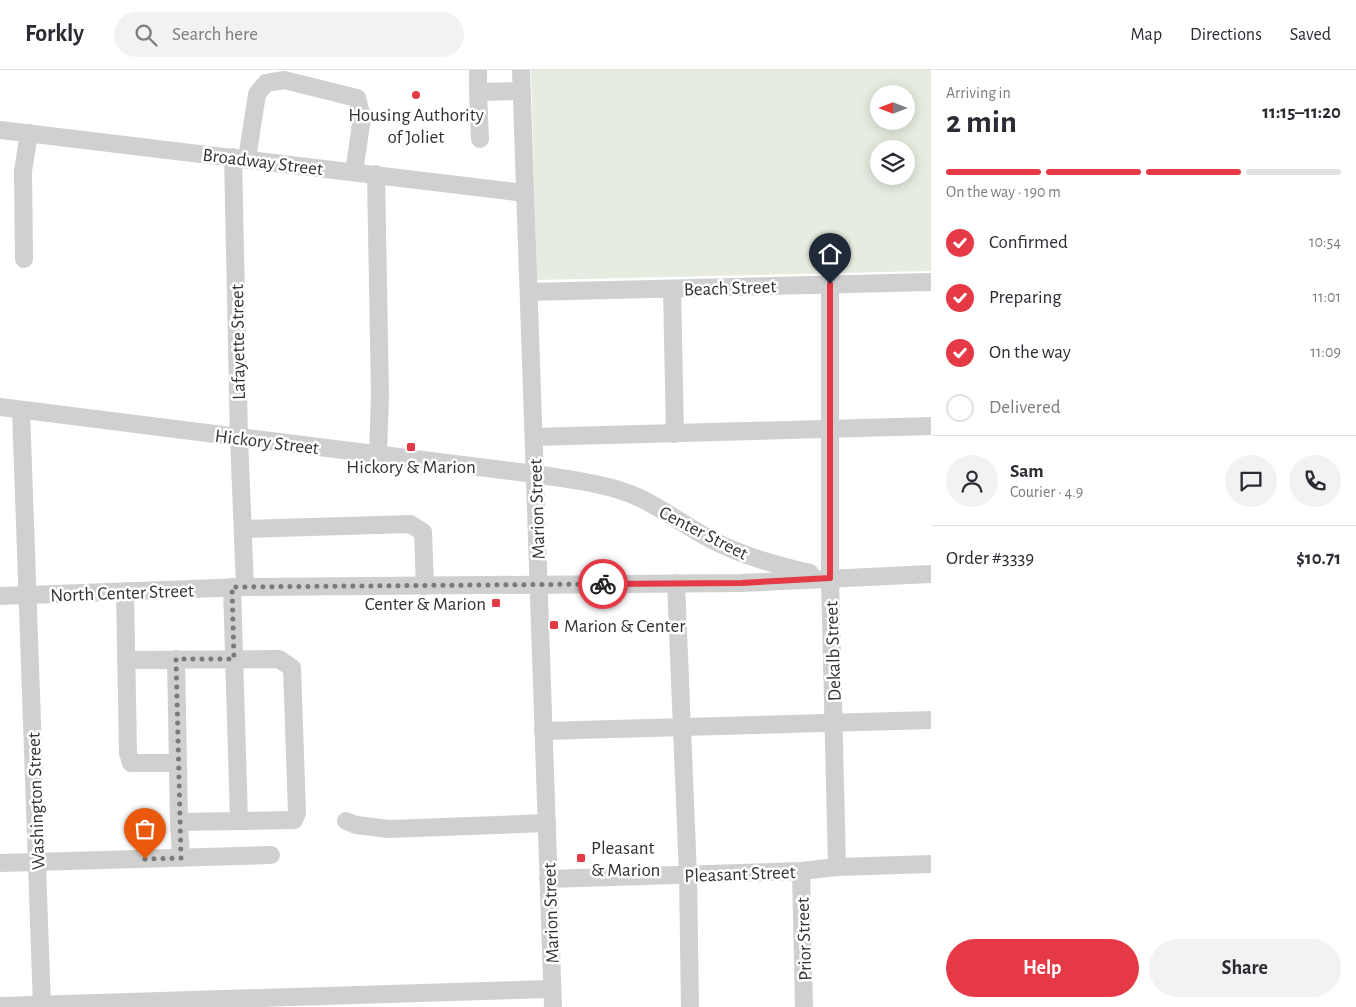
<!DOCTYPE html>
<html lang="en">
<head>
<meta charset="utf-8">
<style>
	body { margin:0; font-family:"Alegreya Sans",sans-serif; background:#f2f2f3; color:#2b2b33; height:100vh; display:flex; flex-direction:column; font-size:19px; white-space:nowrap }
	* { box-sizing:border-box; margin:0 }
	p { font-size:16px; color:#7c7c81 }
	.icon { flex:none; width:28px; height:28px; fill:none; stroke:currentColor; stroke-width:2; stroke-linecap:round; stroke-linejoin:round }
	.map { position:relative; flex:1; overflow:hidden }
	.side { display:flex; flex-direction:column; background:#fff; width:425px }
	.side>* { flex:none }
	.needle { width:32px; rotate:270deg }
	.tools { position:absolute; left:870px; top:15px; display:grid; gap:10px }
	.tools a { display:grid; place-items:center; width:45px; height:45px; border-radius:50%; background:#fff; box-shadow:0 2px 12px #0003; font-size:25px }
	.pin { position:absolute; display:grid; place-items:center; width:42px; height:42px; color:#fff; margin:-51px -21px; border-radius:50% 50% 50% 0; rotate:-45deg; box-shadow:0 0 5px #0007 }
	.pin .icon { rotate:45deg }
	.courier { position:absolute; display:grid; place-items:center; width:50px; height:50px; margin:-25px; border:4px solid #e63946; border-radius:50%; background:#fff; color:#222; box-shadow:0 1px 6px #0007 }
	.overview em { font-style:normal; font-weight:600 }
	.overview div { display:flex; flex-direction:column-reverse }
	.overview { display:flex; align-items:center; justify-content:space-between; height:85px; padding:0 15px }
	h1 { font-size:32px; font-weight:600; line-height:38px }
	.bar { display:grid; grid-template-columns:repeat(4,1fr); gap:8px 5px; align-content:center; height:60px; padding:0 15px }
	.bar i { height:6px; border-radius:4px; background:#e1e1e2 }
	.bar .on { background:#e63946 }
	.bar p { grid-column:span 4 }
	.line { display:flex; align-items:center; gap:12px; padding:0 15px; border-top:1px solid #e1e1e2 }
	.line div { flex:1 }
	.round { display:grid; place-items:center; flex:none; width:52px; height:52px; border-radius:26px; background:#f2f2f3 }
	ol { padding:0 15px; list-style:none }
	li { display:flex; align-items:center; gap:15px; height:55px }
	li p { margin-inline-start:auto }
	li .icon { padding:5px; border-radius:50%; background:#e63946; color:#fff; stroke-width:4 }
	li:last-child { color:#7c7c81 }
	li i { width:28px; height:28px; border:2px solid #e1e1e2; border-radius:50% }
	.primary-button { display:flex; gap:10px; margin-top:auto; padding:10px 15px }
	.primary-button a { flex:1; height:58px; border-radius:30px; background:#e63946; color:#fff; font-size:20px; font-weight:600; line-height:58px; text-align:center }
	.primary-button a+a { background:#f2f2f3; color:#2b2b33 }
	header { display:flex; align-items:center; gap:30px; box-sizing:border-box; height:70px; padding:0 25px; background:#fff; border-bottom:1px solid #e1e1e2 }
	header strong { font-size:24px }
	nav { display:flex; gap:28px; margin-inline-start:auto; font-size:18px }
	.search { width:350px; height:45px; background:#f2f2f3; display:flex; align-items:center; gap:12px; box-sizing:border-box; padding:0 18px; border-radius:28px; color:#7c7c81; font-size:19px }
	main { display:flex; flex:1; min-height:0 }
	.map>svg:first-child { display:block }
	.green { fill:#e6ecdf; fill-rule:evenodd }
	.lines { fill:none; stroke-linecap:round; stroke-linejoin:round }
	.minor { stroke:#d0d0d0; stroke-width:18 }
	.done { stroke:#7a7a7a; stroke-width:5; stroke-dasharray:0 9 }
	.route { stroke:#e63946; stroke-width:6 }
	.poi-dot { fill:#e63946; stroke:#fff; stroke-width:2 }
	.labels { text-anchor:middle; stroke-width:5; stroke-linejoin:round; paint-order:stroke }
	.poi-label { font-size:19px; fill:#333; stroke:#fff }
	.street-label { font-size:19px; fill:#333; stroke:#fff }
</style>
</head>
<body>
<header>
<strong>Forkly</strong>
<div class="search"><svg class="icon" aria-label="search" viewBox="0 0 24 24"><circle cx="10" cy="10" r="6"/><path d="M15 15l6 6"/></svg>Search here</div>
<nav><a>Map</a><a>Directions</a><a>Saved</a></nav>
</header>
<main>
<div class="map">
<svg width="931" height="937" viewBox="0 0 931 937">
	<rect width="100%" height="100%" fill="#fff"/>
	<path class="green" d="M531 0H931V201L537 210ZM879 24H906V51H879ZM879 79H906V106H879Z"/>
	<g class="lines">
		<g class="minor">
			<polyline points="478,0 478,22"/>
			<polyline points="521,0 553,937"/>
			<polyline points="0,60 525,123"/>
			<polyline points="480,69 478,22 522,21"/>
			<polyline points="233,87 239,368 245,517"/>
			<polyline points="247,89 257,24 266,13 284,10 357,28 362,48 354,102"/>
			<polyline points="376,104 380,326 378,384"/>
			<polyline points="24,189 23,101 29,63"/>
			<polyline points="830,214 830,508 837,797"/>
			<polyline points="672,219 675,364"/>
			<polyline points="529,222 931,212"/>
			<path d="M0 337 535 404C565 409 596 412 625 422 655 432 684 456 712 470 743 486 776 495 810 503"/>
			<polyline points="21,340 42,937"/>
			<polyline points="534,367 931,356"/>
			<polyline points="243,459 410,454 423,462 425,516"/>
			<polyline points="676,513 688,805 690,937"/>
			<polyline points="232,517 239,751"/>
			<polyline points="125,521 128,683 131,693 178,693"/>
			<polyline points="0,526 245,517 741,513 931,504"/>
			<polyline points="126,590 279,589 292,598 297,743 294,750 179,752 176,589"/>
			<polyline points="543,661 931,650"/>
			<polyline points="346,751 356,755 389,759 547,753"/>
			<polyline points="179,752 181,788"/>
			<polyline points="0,793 271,785"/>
			<polyline points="801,801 804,937"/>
			<polyline points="548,809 801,801 837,797 931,794"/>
			<polyline points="0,936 552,919"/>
		</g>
	</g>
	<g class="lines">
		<polyline class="done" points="145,789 181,788 176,589 234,589 232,517 603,514"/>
		<polyline class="route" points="603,514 741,513 830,508 830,214"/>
	</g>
	<g class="poi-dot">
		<circle cx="416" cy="25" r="5"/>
		<rect x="406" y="372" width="10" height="10" rx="2.5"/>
		<rect x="491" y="528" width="10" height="10" rx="2.5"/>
		<rect x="549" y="550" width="10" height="10" rx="2.5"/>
		<rect x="576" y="783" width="10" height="10" rx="2.5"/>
	</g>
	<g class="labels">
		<g class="poi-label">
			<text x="416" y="51">Housing Authority<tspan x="416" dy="22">of Joliet</tspan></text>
			<text x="411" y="403">Hickory &amp; Marion</text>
			<text x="486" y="540" text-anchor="end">Center &amp; Marion</text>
			<text x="564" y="562" text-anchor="start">Marion &amp; Center</text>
			<text x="591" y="784" text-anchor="start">Pleasant<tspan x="591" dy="22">&amp; Marion</tspan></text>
		</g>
		<g class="street-label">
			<text transform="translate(263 91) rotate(7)" y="7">Broadway Street</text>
			<text transform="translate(730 217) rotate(-2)" y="7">Beach Street</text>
			<text transform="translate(237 272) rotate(-91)" y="7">Lafayette Street</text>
			<text transform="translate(267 371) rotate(7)" y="7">Hickory Street</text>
			<text transform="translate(536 439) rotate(-92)" y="7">Marion Street</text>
			<text transform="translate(704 462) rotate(27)" y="7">Center Street</text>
			<text transform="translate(122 522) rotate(-2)" y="7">North Center Street</text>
			<text transform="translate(832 581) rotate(-92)" y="7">Dekalb Street</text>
			<text transform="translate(35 731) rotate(-92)" y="7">Washington Street</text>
			<text transform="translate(740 803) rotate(-2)" y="7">Pleasant Street</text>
			<text transform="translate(550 843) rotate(-92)" y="7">Marion Street</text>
			<text transform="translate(803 869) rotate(-92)" y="7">Prior Street</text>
		</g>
	</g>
</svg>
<div class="tools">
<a><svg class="needle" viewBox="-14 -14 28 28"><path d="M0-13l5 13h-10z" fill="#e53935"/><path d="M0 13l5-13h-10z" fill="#7c7c81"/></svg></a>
<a><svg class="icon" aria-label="layers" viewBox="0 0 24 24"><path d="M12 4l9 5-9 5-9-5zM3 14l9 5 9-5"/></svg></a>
</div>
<div class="pin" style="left:145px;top:789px;background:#ea580c"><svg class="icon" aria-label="bag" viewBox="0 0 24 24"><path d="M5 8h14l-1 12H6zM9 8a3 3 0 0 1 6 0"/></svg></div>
<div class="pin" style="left:830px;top:214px;background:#1f2937"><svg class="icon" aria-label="home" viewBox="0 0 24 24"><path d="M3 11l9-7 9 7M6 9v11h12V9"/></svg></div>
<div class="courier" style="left:603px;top:514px"><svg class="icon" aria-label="bike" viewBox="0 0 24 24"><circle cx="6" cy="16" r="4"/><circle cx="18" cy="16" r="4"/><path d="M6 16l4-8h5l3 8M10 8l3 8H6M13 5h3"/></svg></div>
</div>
<section class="side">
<div class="overview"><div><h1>2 min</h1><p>Arriving in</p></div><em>11:15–11:20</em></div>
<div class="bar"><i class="on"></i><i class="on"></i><i class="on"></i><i></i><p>On the way · 190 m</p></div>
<ol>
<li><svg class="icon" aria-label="check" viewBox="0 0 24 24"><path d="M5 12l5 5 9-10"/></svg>Confirmed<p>10:54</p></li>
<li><svg class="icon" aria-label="check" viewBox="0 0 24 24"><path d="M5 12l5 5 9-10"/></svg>Preparing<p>11:01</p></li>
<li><svg class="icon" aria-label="check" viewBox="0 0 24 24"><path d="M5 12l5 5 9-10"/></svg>On the way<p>11:09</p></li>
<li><i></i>Delivered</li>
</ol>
<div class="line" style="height:90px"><a class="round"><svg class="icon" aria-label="person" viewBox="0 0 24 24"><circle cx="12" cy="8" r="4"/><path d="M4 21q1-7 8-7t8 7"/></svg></a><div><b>Sam</b><p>Courier · 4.9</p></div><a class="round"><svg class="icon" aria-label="chat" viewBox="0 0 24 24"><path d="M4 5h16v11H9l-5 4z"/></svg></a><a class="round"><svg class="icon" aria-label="phone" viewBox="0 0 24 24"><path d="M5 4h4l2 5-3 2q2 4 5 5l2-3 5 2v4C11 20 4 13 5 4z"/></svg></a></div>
<div class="line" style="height:65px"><div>Order #3339</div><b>$10.71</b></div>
<div class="primary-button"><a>Help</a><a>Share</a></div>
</section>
</main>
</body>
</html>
